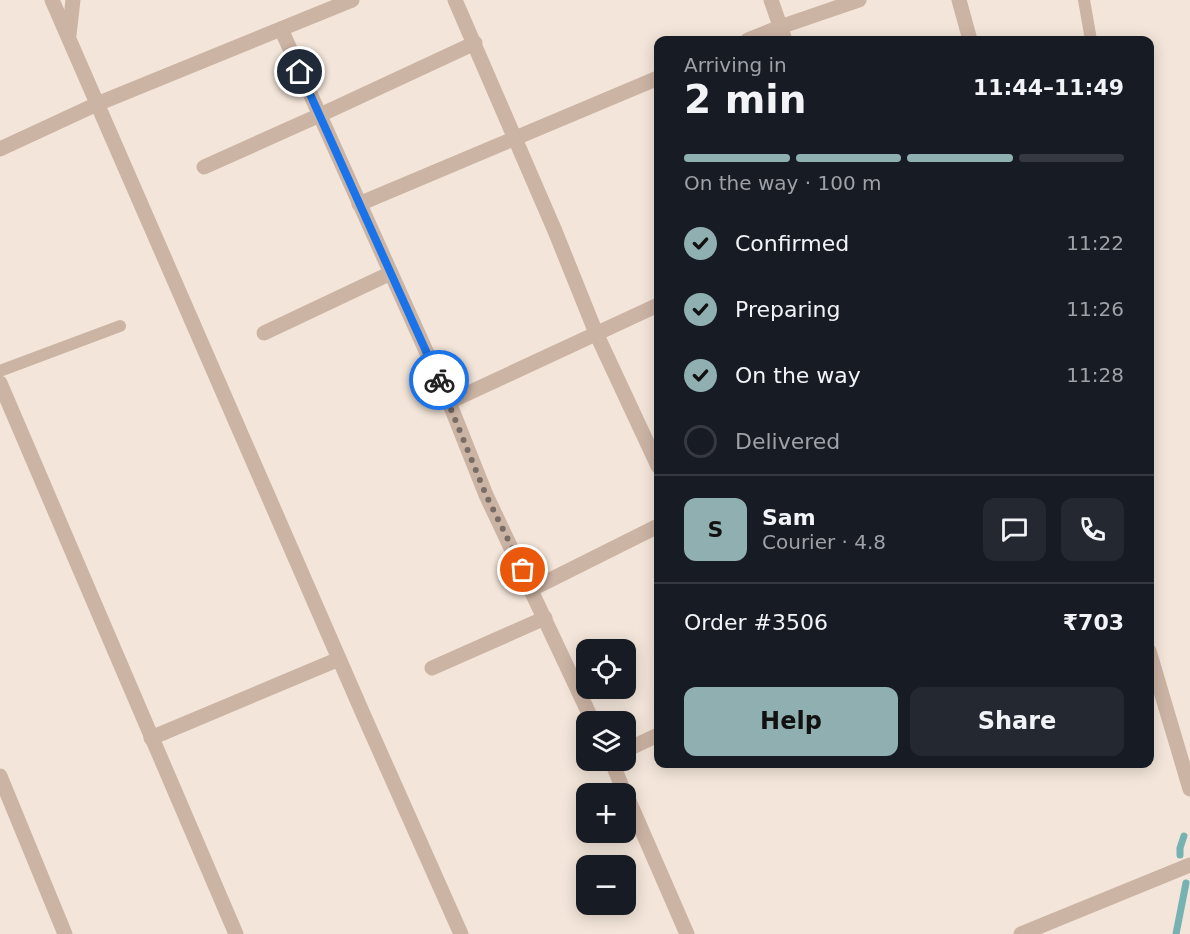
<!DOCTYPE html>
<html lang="en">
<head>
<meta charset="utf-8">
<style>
	body { margin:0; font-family:"DejaVu Sans",sans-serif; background:#242831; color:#f1f3f6; height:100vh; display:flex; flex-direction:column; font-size:22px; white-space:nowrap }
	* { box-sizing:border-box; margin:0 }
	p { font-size:20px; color:#9ea1a6 }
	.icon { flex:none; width:33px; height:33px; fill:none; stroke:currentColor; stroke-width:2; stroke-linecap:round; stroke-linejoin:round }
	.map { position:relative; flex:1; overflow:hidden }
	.drawer { position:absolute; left:654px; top:36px; width:500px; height:732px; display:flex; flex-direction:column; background:#171b24; border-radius:12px; box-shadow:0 3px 15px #0003 }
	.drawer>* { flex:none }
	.tools { position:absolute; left:576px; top:639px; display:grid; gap:12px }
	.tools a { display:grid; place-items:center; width:60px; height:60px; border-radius:12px; background:#171b24; box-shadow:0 3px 15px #0003; font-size:30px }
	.pin { position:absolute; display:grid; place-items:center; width:51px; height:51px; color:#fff; margin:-26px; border:3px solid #fff; border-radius:50%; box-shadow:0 2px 6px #0007 }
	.courier { position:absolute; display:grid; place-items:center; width:60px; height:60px; margin:-30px; border:4px solid #1a73e8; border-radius:50%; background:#fff; color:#222; box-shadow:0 2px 8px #0007 }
	.head em { font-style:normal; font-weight:700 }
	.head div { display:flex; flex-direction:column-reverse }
	.head { display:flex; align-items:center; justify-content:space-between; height:102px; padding:0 30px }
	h1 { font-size:39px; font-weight:700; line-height:45px }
	.bar { display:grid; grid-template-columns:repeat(4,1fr); gap:9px 6px; align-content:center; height:72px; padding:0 30px }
	.bar i { height:8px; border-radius:4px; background:#363941 }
	.bar .on { background:#90afb0 }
	.bar p { grid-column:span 4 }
	.line { display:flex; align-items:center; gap:15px; padding:0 30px; border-top:2px solid #363941 }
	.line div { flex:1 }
	.round { display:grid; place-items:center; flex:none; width:63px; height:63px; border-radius:12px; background:#242831 }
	ol { padding:0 30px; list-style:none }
	li { display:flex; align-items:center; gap:18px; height:66px }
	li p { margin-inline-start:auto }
	li .icon { padding:6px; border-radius:50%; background:#90afb0; color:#111; stroke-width:4 }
	li:last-child { color:#9ea1a6 }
	li i { width:33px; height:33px; border:3px solid #363941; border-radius:50% }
	.cta { display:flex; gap:12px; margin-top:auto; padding:12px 30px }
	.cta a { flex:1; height:69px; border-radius:12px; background:#90afb0; color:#111; font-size:24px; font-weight:700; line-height:69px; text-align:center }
	.cta a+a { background:#242831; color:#f1f3f6 }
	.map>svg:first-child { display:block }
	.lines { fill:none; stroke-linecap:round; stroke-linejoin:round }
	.stream { stroke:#76b2b1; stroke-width:7 }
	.service { stroke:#ccb4a4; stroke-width:12 }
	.minor { stroke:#ccb4a4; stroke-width:15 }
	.tertiary { stroke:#ccb4a4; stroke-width:15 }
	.done { stroke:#796c65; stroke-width:6; stroke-dasharray:0 10.8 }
	.route { stroke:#1a73e8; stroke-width:8 }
</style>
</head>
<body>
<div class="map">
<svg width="1190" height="934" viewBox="0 0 1190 934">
	<rect width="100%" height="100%" fill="#f3e5d9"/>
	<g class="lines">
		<g class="stream">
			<polyline points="1180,855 1180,848 1184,836"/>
			<polyline points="1176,934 1186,883"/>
		</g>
		<g class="service">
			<polyline points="1084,0 1091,40"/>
			<polyline points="0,371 120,326"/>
		</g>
		<g class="minor">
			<polyline points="52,0 364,716 461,934"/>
			<polyline points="455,0 555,231 596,333 658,466"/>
			<polyline points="771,0 785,40"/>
			<polyline points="281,29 449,402 486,495 593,722"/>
			<polyline points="69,35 73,0"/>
			<polyline points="748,40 780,27 859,0"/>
			<polyline points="204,167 320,115 475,43"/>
			<polyline points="359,204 658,78"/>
			<polyline points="264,333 391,273"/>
			<polyline points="0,383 236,934"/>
			<polyline points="449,402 658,305"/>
			<polyline points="532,589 658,526"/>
			<polyline points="432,668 545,618"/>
			<polyline points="151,738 339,659"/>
			<polyline points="626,750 658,735"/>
			<polyline points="611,760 625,794"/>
			<polyline points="0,776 65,934"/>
			<polyline points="626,794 687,934"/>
			<polyline points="1021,934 1190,865"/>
		</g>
		<g class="tertiary">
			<polyline points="959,0 970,40"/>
			<polyline points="0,149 97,104 352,0"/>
			<polyline points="1149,651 1190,789"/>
		</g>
	</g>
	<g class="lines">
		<polyline class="done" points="439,380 486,495 523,570"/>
		<polyline class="route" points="300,72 439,380"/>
	</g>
</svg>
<div class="tools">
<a><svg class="icon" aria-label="locate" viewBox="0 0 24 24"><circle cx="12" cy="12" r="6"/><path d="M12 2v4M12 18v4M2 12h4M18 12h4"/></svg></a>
<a><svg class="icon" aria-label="layers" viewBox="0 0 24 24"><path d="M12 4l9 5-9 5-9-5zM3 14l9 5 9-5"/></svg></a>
<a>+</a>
<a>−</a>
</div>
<div class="pin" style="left:523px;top:570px;background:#ea580c"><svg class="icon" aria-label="bag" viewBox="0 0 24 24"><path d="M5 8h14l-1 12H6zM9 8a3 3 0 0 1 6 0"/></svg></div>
<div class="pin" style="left:300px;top:72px;background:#1f2937"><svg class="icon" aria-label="home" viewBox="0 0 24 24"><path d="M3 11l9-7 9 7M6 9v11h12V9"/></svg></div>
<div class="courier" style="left:439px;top:380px"><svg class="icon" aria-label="bike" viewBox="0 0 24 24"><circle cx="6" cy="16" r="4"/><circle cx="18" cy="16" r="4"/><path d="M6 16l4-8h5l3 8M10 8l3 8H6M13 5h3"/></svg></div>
<section class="drawer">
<div class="head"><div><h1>2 min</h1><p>Arriving in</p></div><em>11:44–11:49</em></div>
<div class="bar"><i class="on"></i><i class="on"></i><i class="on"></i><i></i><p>On the way · 100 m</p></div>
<ol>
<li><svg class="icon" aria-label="check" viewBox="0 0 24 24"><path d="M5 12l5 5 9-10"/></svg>Confirmed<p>11:22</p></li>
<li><svg class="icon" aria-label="check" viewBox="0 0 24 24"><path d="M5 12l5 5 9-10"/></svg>Preparing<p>11:26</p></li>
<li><svg class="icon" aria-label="check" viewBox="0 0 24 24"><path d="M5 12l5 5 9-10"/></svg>On the way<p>11:28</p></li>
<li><i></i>Delivered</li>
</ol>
<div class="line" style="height:108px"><b class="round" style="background:#90afb0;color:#111">S</b><div><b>Sam</b><p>Courier · 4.8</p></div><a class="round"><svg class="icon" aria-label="chat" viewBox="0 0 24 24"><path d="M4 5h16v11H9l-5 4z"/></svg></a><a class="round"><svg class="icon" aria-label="phone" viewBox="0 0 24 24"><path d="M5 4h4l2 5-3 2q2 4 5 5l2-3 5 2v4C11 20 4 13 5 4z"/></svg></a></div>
<div class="line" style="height:78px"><div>Order #3506</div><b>₹703</b></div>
<div class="cta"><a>Help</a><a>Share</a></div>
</section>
</div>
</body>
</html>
